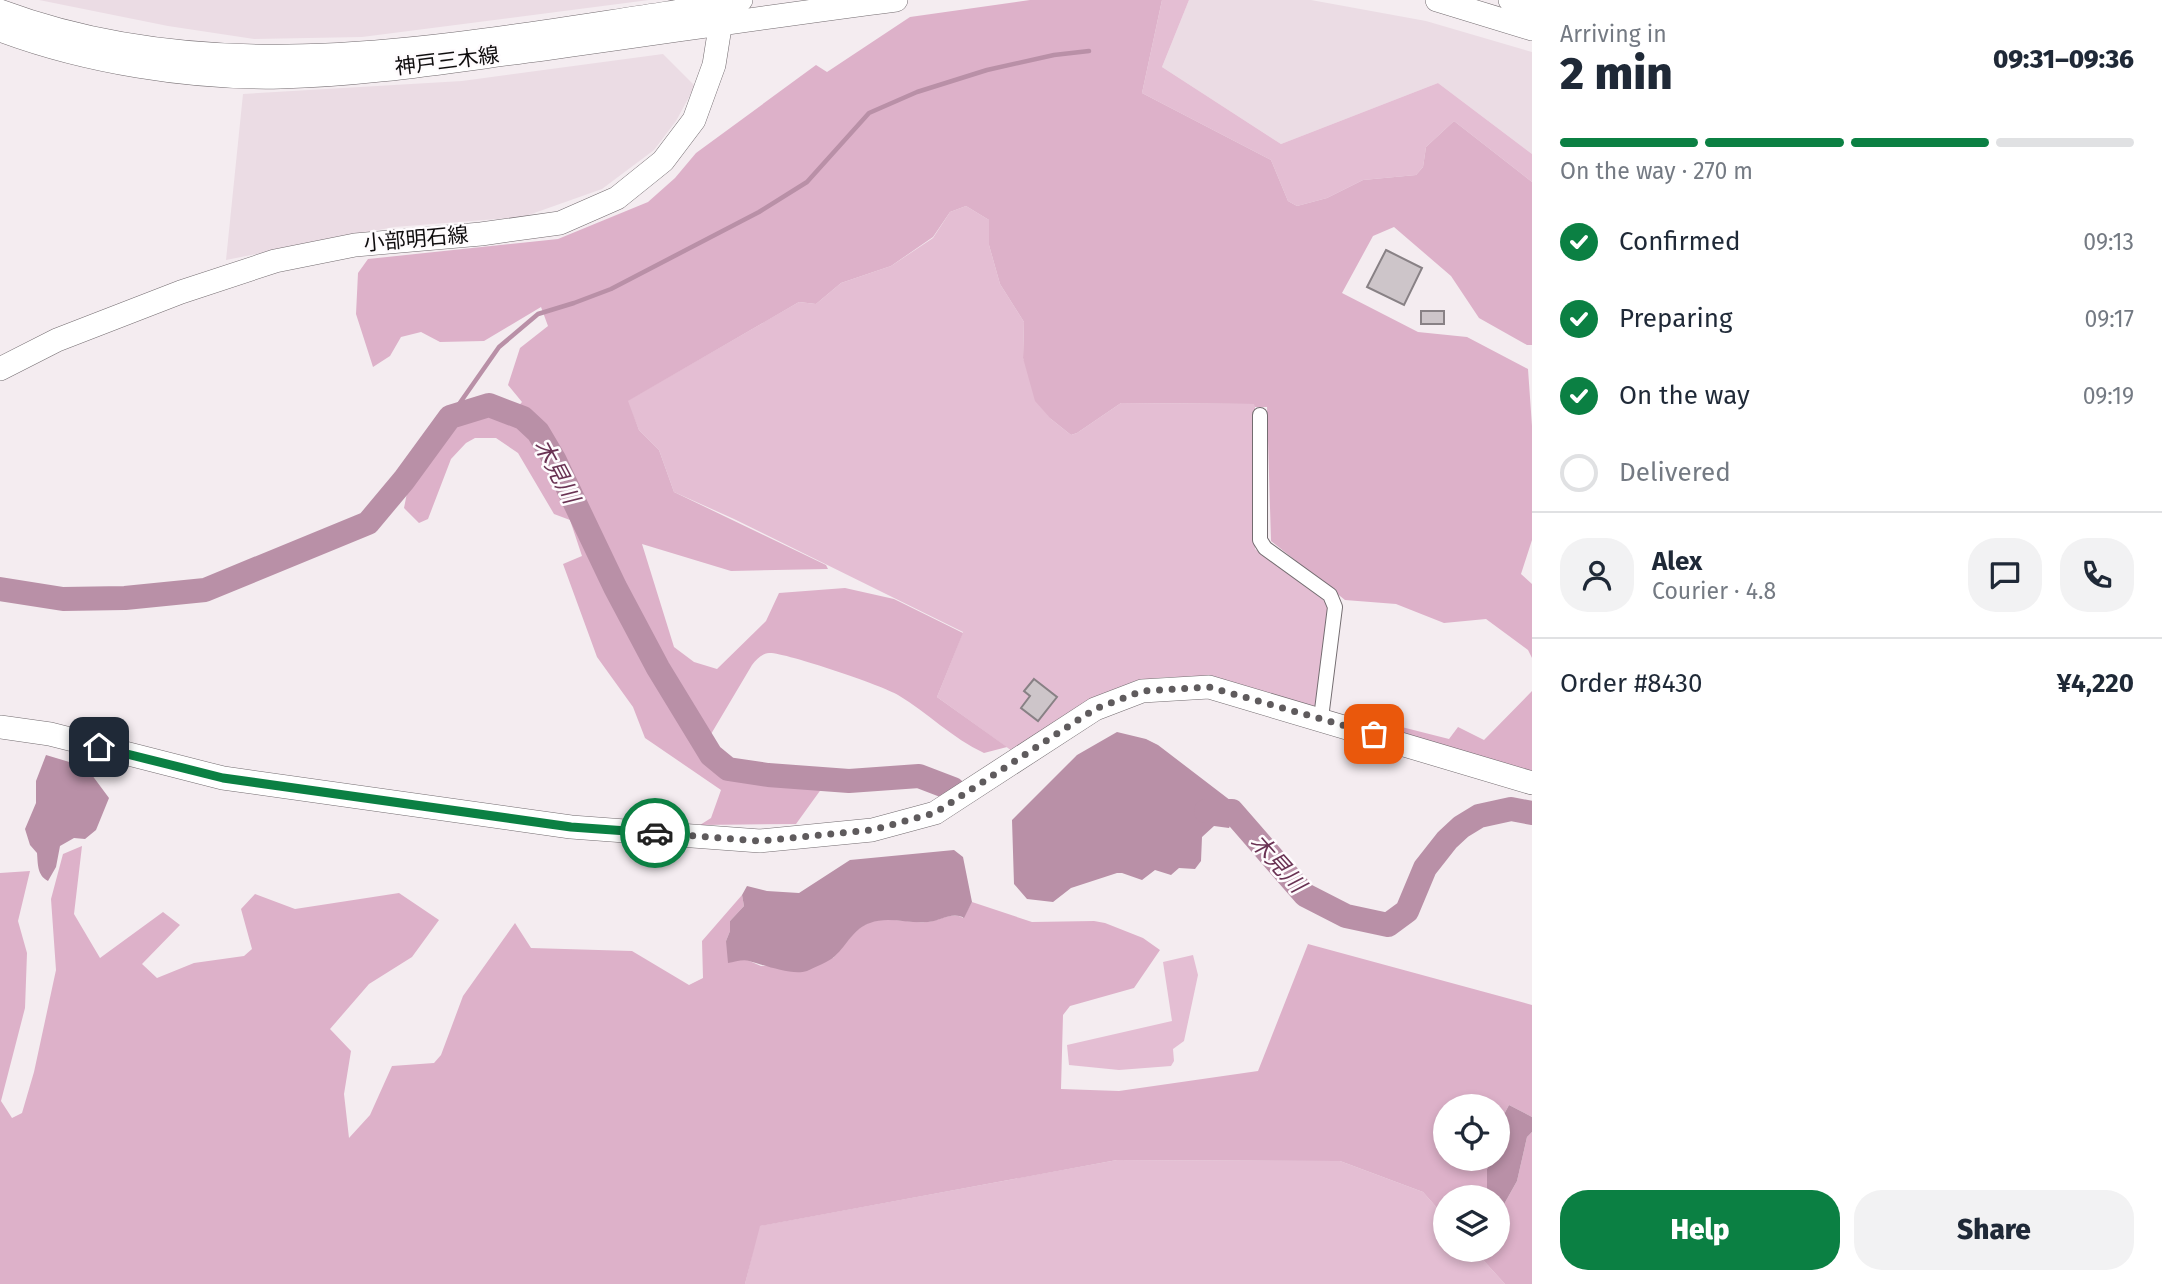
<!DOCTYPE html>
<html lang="en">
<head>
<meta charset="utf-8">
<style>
	body { margin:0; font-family:"Fira Sans","Noto Sans JP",sans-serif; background:#f2f2f3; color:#1f2937; height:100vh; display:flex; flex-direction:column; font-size:26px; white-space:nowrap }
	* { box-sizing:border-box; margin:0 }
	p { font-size:23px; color:#747a83 }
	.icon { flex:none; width:38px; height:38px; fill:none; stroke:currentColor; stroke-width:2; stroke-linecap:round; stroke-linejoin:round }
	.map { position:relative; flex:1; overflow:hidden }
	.details { display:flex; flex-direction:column; background:#fff; width:630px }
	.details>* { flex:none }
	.buttons { position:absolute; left:1433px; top:1094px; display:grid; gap:14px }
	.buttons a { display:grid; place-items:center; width:77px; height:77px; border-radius:50%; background:#fff; box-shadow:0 4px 10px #0003; font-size:35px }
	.pin { position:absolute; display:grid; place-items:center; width:60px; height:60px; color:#fff; margin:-30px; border-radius:14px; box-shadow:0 4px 10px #0006 }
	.courier { position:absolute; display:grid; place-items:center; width:70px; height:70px; margin:-35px; border:5px solid #0b8043; border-radius:50%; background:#fff; color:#222; box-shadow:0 2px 9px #0007 }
	.overview em { font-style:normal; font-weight:800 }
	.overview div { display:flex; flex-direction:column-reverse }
	.overview { display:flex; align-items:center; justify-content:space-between; height:119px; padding:0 28px }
	h1 { font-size:46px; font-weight:800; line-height:52px }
	.bar { display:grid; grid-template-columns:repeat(4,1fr); gap:10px 7px; align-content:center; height:84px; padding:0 28px }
	.bar i { height:9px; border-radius:5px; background:#e0e1e3 }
	.bar .current { background:#0b8043 }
	.bar p { grid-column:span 4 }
	.line { display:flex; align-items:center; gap:18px; padding:0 28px; border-top:2px solid #e0e1e3 }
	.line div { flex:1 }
	.round { display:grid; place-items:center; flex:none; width:74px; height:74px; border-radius:28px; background:#f2f2f3 }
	ol { padding:0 28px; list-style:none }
	li { display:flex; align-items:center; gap:21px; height:77px }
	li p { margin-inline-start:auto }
	li .icon { padding:7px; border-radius:50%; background:#0b8043; color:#fff; stroke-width:4 }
	li:last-child { color:#747a83 }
	li i { width:38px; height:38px; border:4px solid #e0e1e3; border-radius:50% }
	.button { display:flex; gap:14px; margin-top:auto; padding:14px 28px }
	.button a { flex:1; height:80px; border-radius:28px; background:#0b8043; color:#fff; font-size:28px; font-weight:800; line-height:80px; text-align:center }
	.button a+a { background:#f2f2f3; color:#1f2937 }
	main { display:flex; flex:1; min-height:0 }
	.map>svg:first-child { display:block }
	.built { fill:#ebdce4 }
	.green { fill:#e4bed3 }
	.forest { fill:#ddb1c9 }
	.water { fill:#b990a7 }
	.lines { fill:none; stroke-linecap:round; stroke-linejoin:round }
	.stream { stroke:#b990a7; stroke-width:4.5 }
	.river { stroke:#b990a7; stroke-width:24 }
	.building { fill:#cdc5c9; stroke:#888185; stroke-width:2 }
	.minor-casing { stroke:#736c70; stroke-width:16 }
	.primary-casing { stroke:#736c70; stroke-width:24 }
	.minor { stroke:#fff; stroke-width:14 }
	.primary { stroke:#fff; stroke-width:23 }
	.done { stroke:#5f5b5d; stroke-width:7; stroke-dasharray:0 12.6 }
	.route { stroke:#0b8043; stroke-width:9 }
	.labels { text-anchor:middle; stroke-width:5; stroke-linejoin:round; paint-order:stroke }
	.street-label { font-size:21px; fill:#0f0d0e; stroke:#fefbfd }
	.water-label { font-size:23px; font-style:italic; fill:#693253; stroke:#fefbfd }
</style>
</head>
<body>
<main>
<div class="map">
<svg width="1532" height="1284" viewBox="0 0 1532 1284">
	<rect width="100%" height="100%" fill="#f4ecf0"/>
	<g class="built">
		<polygon points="39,0 649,0 362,37 254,39 168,26"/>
		<polygon points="1189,0 1311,0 1426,21 1532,52 1532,154 1438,83 1281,144 1162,67"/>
		<polygon points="663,54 695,86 676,121 654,150 602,189 523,217 394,227 226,260 243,94 462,81"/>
	</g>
	<g class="green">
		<polygon points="1162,0 1189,0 1162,67 1281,144 1438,83 1532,154 1532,182 1454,121 1426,147 1423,167 1416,175 1363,180 1327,198 1297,206 1288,201 1271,160 1142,93"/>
		<polygon points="966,206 989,220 989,245 1000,284 1024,322 1023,358 1051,419 1071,435 1077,433 1121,403 1255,404 1255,549 1330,605 1316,708 1236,684 1167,677 1135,681 1098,698 1012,751 937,697 963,632 734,519 674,492 659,450 639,430 627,401 799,302 816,304 841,283 891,266 933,238 950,212"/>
		<polygon points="1193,955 1198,975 1184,1041 1173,1049 1174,1061 1171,1066 1119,1070 1069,1065 1067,1045 1172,1021 1163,962"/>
		<polygon points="1117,1160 1340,1161 1423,1192 1445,1217 1446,1250 1474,1250 1505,1284 745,1284 759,1226"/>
	</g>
	<g class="forest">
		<path d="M1030 0H1162L1142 93 1271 160 1288 201 1297 206 1327 198 1363 180 1416 175 1423 167 1426 147 1454 121 1532 182V345H1527L1479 318 1451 276 1394 227 1373 236 1342 293 1418 332 1467 337 1528 369 1532 426V540L1521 574 1532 584V658L1528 650 1486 619 1444 623 1396 604 1345 600 1271 541 1267 407H1255L1254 404 1121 403 1077 433 1071 435 1051 419 1035 401 1023 358 1024 322 1000 284 989 245V220L966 206 950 212 933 237 891 266 841 283 816 304 799 302 628 401 639 430 659 450 674 492 826 565 828 569 731 571 642 544 674 647 694 662 717 669 766 621 779 593 845 588 894 599 963 633 937 697 1007 747 984 753C952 738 928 713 898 695 884 686 784 652 769 653 761 654 757 659 752 665L698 756 728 777 822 788 796 824 700 825 711 818 721 790 645 738 633 707 597 657 563 564 582 556 570 520 554 514 518 453 496 438H475L466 443 451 459 428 519 419 523 404 508 408 488 455 426 484 413 507 419 522 402 508 385 520 348 548 326 541 307 484 341 440 342 421 332 401 337 390 356 373 367 356 314 358 273 368 259 558 239 648 202 675 178 696 153 816 65 827 72 910 17Z"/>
		<polygon points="1532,691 1532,776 1376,729 1378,721 1449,739 1458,727 1484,740"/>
		<path d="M82 846 74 914 100 958 163 912 180 925 142 964 157 978 194 963 244 956 252 949 241 909 255 894 295 909 399 893 439 920 412 957 369 984 330 1029 351 1051 344 1094 349 1138 370 1115 392 1066 434 1063 441 1055 463 996 515 923 531 948 632 951 689 985 703 978 702 941 742 895 744 906 730 921V931L726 941 747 960 761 966 833 958C844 946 853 930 868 923 886 915 908 924 927 922 940 921 952 911 963 918L972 902 1032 922 1094 921 1105 923 1143 938 1160 950 1134 988 1070 1006 1063 1015 1061 1089 1119 1091 1258 1071 1308 944 1532 1005V1117L1509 1105 1500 1122 1502 1142 1498 1149V1106H1446V1158L1493 1159 1487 1169V1197H1446L1445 1217 1423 1192 1340 1161 1117 1160 760 1226 745 1284H0V873L30 871 18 921 27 953 25 1008 1 1101 12 1118 22 1113 34 1072 56 970 51 899 63 854Z"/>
		<polygon points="1532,1132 1532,1284 1505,1284 1474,1250 1498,1250 1498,1215 1517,1181 1527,1137"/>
	</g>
	<g class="water">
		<polygon points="1117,732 1146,739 1158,745 1239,807 1229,828 1214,826 1202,837 1201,861 1195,869 1179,868 1171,875 1155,870 1142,880 1122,873 1117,873 1071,888 1053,902 1027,899 1014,884 1012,820 1077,755"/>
		<path d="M46 755 86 767 109 798 96 830 85 839 74 838 60 846 56 867 48 881C37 875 38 864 37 853L30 845 25 829 36 803V781Z"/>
		<path d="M954 850 963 857 972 902 964 918C952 911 941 921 928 922 909 924 888 916 870 923 854 928 847 945 835 956 829 962 815 967 807 971 792 976 764 965 749 961 743 959 735 962 728 963L726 941 730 931V921L744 906 742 895 747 886 767 891 799 893 850 860Z"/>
		<polygon points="1509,1105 1532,1117 1532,1132 1527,1137 1517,1181 1498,1215 1498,1197 1487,1197 1487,1169 1493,1159 1498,1158 1498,1149 1502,1142 1500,1122"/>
	</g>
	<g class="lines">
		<polyline class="stream" points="450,417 499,347 538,314 574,303 611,289 759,212 807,182 869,113 917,92 987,70 1054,55 1089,51"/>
		<g class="river">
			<polyline points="0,589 63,599 125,598 205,590 368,523 404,480 450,417 489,405 523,418 538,432 554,459 615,587 658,668 711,755 728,769 768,775 849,781 919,776 953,789"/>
			<polyline points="1206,811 1232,811 1305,895 1346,916 1388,925 1407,911 1425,868 1447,840 1461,827 1479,816 1511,809 1532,813"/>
		</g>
	</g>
	<g class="building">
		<polygon points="1386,250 1422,268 1404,305 1367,287"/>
		<rect x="1421" y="311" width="23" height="13"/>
		<polygon points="1034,679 1057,697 1038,721 1021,708 1030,696 1024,691"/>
	</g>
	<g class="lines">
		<defs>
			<polyline id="minor" points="1260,415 1260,540 1265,548 1330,595 1335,607 1321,718"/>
			<g id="primary">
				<polyline points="1437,0 1532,29"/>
				<polyline points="1510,0 1532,7"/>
				<path d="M0 11C217 92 446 46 668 13 692 9 716 3 741 0"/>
				<path d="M0 30C85 62 190 79 281 77 369 75 457 60 544 49 661 33 778 15 896 0"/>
				<polyline points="0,369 57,340 181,292 275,261 355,245 481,234 560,223 617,198 663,161 694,120 714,65 724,2"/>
				<polyline points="0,727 50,734 223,778 571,827 760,841 872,830 935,813 1095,709 1142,691 1209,687 1532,783"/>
			</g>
		</defs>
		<use href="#minor" class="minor-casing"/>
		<use href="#primary" class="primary-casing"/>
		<use href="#minor" class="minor"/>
		<use href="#primary" class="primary"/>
	</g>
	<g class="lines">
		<polyline class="done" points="655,833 760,841 872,830 935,813 1095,709 1142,691 1209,687 1374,734"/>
		<polyline class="route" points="99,747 223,778 571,827 655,833"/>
	</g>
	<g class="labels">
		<g class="street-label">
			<text transform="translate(447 61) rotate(-7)" y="7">神戸三木線</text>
			<text transform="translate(416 239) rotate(-5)" y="7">小部明石線</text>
		</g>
		<g class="water-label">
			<text transform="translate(557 471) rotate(62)" y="8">木見川</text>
			<text transform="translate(1278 863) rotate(48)" y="8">木見川</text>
		</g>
	</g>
</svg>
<div class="buttons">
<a><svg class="icon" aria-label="locate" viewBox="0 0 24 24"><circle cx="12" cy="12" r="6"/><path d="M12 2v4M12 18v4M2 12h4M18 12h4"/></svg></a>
<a><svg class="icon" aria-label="layers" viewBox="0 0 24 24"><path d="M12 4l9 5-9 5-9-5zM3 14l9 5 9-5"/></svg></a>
</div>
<div class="pin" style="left:1374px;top:734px;background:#ea580c"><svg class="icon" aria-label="bag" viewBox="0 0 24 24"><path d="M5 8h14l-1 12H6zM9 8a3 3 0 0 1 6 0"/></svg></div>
<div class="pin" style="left:99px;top:747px;background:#1f2937"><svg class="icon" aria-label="home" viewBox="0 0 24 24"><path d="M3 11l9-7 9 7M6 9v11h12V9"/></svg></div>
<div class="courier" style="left:655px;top:833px"><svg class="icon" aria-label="car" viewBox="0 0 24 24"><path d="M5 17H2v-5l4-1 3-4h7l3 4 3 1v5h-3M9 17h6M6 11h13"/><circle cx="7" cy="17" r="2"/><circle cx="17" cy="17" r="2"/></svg></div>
</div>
<section class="details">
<div class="overview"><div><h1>2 min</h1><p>Arriving in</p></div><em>09:31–09:36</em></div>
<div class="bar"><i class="current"></i><i class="current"></i><i class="current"></i><i></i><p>On the way · 270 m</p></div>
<ol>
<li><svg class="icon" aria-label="check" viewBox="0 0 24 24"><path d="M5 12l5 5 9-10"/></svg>Confirmed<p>09:13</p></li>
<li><svg class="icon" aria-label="check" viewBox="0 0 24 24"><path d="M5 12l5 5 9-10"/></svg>Preparing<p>09:17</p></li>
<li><svg class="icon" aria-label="check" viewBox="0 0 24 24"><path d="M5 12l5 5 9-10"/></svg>On the way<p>09:19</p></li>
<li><i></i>Delivered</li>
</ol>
<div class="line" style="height:126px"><a class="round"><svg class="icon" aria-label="person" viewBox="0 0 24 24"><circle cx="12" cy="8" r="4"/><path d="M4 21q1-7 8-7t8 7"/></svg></a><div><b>Alex</b><p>Courier · 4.8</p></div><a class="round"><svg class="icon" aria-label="chat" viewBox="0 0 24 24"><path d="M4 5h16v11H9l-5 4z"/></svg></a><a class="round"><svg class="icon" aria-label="phone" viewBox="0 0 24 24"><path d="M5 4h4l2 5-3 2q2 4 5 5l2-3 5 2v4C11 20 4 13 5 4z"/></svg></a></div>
<div class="line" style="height:91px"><div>Order #8430</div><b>¥4,220</b></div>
<div class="button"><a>Help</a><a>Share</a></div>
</section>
</main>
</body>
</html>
